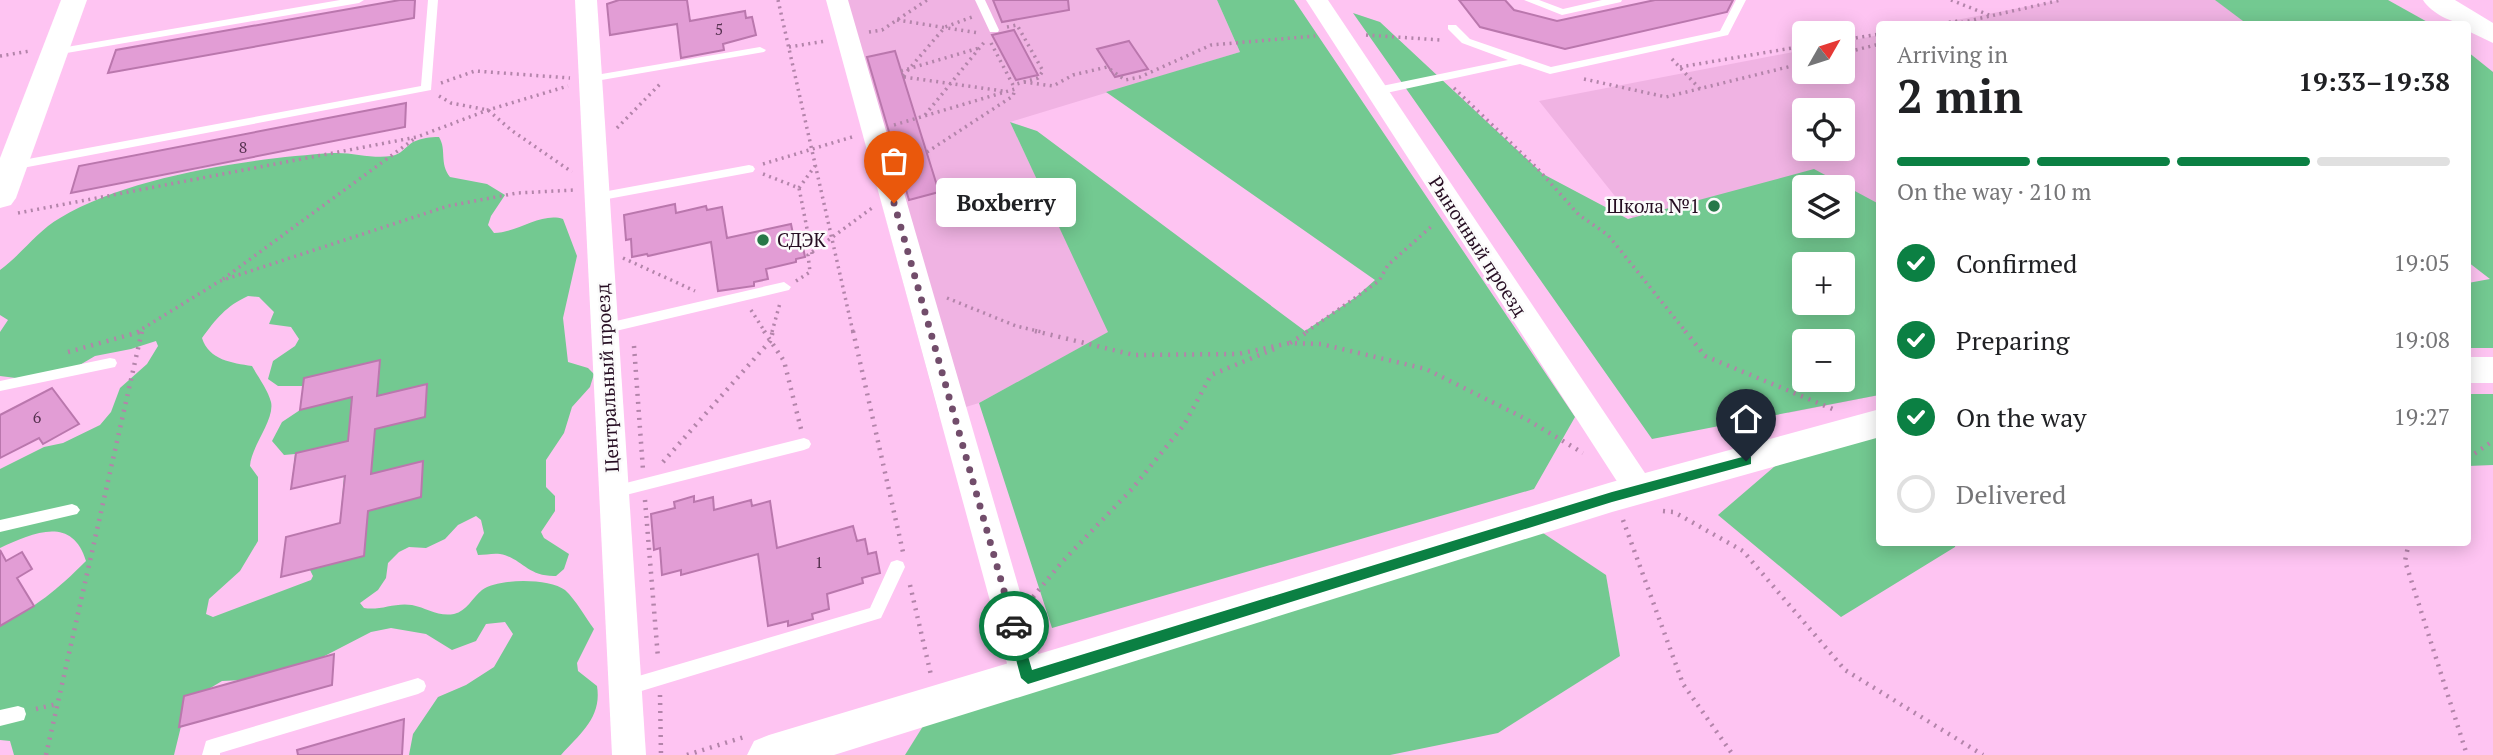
<!DOCTYPE html>
<html lang="en">
<head>
<meta charset="utf-8">
<style>
	body { margin:0; font-family:"PT Serif",serif; background:#f2f2f2; color:#202124; height:100vh; display:flex; flex-direction:column; font-size:26px; white-space:nowrap }
	* { box-sizing:border-box; margin:0 }
	p { font-size:23px; color:#757577 }
	.icon { flex:none; width:38px; height:38px; fill:none; stroke:currentColor; stroke-width:2; stroke-linecap:round; stroke-linejoin:round }
	.map { position:relative; flex:1; overflow:hidden }
	.side { position:absolute; left:1876px; top:21px; width:595px; height:525px; display:flex; flex-direction:column; background:#fff; border-radius:7px; box-shadow:0 4px 18px #0003 }
	.side>* { flex:none }
	.needle { width:46px; rotate:51deg }
	.tools { position:absolute; left:1792px; top:21px; display:grid; gap:14px }
	.tools a { display:grid; place-items:center; width:63px; height:63px; border-radius:7px; background:#fff; box-shadow:0 4px 18px #0003; font-size:35px }
	.pin { position:absolute; display:grid; place-items:center; width:60px; height:60px; color:#fff; margin:-72px -30px; border-radius:50% 50% 50% 0; rotate:-45deg; box-shadow:0 0 7px #0007 }
	.pin .icon { rotate:45deg }
	.courier { position:absolute; display:grid; place-items:center; width:70px; height:70px; margin:-35px; border:5px solid #0b8043; border-radius:50%; background:#fff; color:#222; box-shadow:0 2px 9px #0007 }
	.bubble { position:absolute; height:49px; border-radius:7px; background:#fff; box-shadow:0 4px 18px #0003; font-size:23px; font-weight:700; line-height:49px; text-align:center }
	.overview em { font-style:normal; font-weight:700 }
	.overview div { display:flex; flex-direction:column-reverse }
	.overview { display:flex; align-items:center; justify-content:space-between; height:119px; padding:0 21px }
	h1 { font-size:46px; font-weight:700; line-height:52px }
	.bar { display:grid; grid-template-columns:repeat(4,1fr); gap:10px 7px; align-content:center; height:84px; padding:0 21px }
	.bar i { height:9px; border-radius:5px; background:#e0e0e0 }
	.bar .active { background:#0b8043 }
	.bar p { grid-column:span 4 }
	ol { padding:0 21px; list-style:none }
	li { display:flex; align-items:center; gap:21px; height:77px }
	li p { margin-inline-start:auto }
	li .icon { padding:7px; border-radius:50%; background:#0b8043; color:#fff; stroke-width:4 }
	li:last-child { color:#757577 }
	li i { width:38px; height:38px; border:4px solid #e0e0e0; border-radius:50% }
	.map>svg:first-child { display:block }
	.built { fill:#f0b3e3; fill-rule:evenodd }
	.green { fill:#73c991; fill-rule:evenodd }
	.building { fill:#e29dd5; stroke:#ba77ad; stroke-width:2 }
	.lines { fill:none; stroke-linecap:round; stroke-linejoin:round }
	.path-far1 { stroke:#b384aa; stroke-width:3.5; stroke-dasharray:2 4.5; stroke-linecap:butt }
	.path { stroke:#b384aa; stroke-width:4.5; stroke-dasharray:2 6; stroke-linecap:butt }
	.service { fill:#fff; fill-rule:evenodd }
	.minor { fill:#fff; fill-rule:evenodd }
	.tertiary { fill:#fff; fill-rule:evenodd }
	.route { fill:#0b8043 }
	.done { stroke:#724d6b; stroke-width:7; stroke-dasharray:0 12.6 }
	.poi-dot { fill:#277848; stroke:#fbfbfb; stroke-width:2.5 }
	.labels { text-anchor:middle; stroke-width:5; stroke-linejoin:round; paint-order:stroke }
	.number-label { font-size:16px; fill:#55314f }
	.poi-label { font-size:19px; fill:#260d22; stroke:#fbfbfb; text-anchor:end }
	.street-label { font-size:19px; fill:#260d22; stroke:#fbfbfb }
</style>
</head>
<body>
<div class="map">
<svg width="2493" height="755" viewBox="0 0 2493 755">
	<rect width="100%" height="100%" fill="#fec4f2"/>
	<g class="built">
		<polygon points="827,0 1217,0 1240,52 1010,122 1109,332 979,403 939,415"/>
		<polygon points="2061,0 2287,0 2321,24 1935,24"/>
		<path d="M1879 35V395L1788 413 1539 101 1804 50V72H1843V42ZM1804 110H1843V149H1804ZM1804 187H1843V226H1804ZM1804 264H1843V303H1804ZM1804 341H1843V380H1804Z"/>
	</g>
	<g class="green">
		<polygon points="1217,0 1294,0 1575,417 1534,489 1052,628 979,403 1108,332 1010,122 1037,131 1305,331 1356,297 1375,280 1106,92 1240,52"/>
		<polygon points="2215,0 2388,0 2431,24 2247,24"/>
		<path d="M1353 13 1380 22 1543 174 1628 219 1814 169 1879 204V395L1652 439ZM1804 187H1843V226H1804ZM1804 264H1843V303H1804ZM1804 341H1843V380H1804Z"/>
		<polygon points="2468,52 2493,72 2493,348 2468,348 2468,283 2490,279 2468,262"/>
		<path d="M439 137C447 150 439 163 450 177L487 184 505 195 491 216 488 225 494 233C517 233 541 212 563 219L577 256 563 318 568 362 588 368 594 374 590 387 572 407 564 433 546 460V487L555 496V511L541 532 544 538 569 554 564 569 556 576C527 577 522 558 500 554 493 553 485 555 478 555L476 549 484 533 481 520 476 516 458 525 445 539 426 548 409 547 399 552 388 563 386 578 378 590 360 603 364 608C380 611 395 602 412 605 427 608 438 617 454 614 467 611 472 598 482 590 498 578 549 578 565 590 576 600 585 617 594 629L577 663 578 671 597 686C602 717 581 733 561 755H409L413 734 438 697 466 685 494 667 513 634 505 622 486 624 476 641 452 650 426 634 391 628 371 632 311 663 243 680 222 681 202 693 185 710 174 755H14L10 741 0 740V625C36 607 57 590 86 561 72 514 31 534 0 548V469L44 447 63 443 100 425 111 412 120 388 147 364 158 346 156 341 131 349 95 356 78 366 24 379 0 376V332L8 320 0 315V270C22 254 37 231 60 218 129 176 253 158 333 153 352 152 372 159 391 156 401 155 405 147 413 142 422 138 430 137 439 137ZM248 296 259 297 274 312 269 324 291 327 299 339 295 346 273 361 268 379 278 386H303L300 410 282 422 272 441 284 455 295 454 291 489 344 476 340 523 286 537 281 577 310 570 313 576 311 580 213 617 206 614 209 599 240 571 258 541V477L250 466C251 446 275 420 271 402 268 390 258 377 252 366 232 363 209 360 202 338 216 319 226 306 248 296Z"/>
		<polygon points="2468,394 2493,394 2493,465 2468,466"/>
		<polygon points="1879,429 1880,542 1956,543 1955,547 1841,617 1718,515 1802,443"/>
		<polygon points="1537,529 1606,575 1620,656 1498,733 1390,755 905,755 930,715"/>
	</g>
	<g class="building">
		<polygon points="400,0 415,0 414,18 108,73 116,50"/>
		<polygon points="619,0 687,0 690,21 745,11 746,18 752,17 756,35 723,44 724,50 681,58 677,24 610,35 607,4"/>
		<polygon points="993,0 1068,0 1069,10 1002,22"/>
		<polygon points="1459,0 1505,0 1514,10 1557,21 1655,0 1733,0 1727,12 1565,49 1480,27"/>
		<polygon points="1014,30 1038,75 1016,80 992,35"/>
		<polygon points="1129,41 1148,69 1115,77 1097,49"/>
		<polygon points="895,51 939,192 909,200 867,57"/>
		<polygon points="406,103 405,127 71,193 79,166"/>
		<polygon points="675,204 676,213 706,206 707,210 722,207 727,238 791,224 793,234 800,232 805,257 796,259 796,262 766,269 768,279 754,282 754,286 718,291 711,242 648,256 647,254 632,257 631,239 626,240 624,215"/>
		<polygon points="380,360 377,396 427,384 425,417 375,429 371,474 423,461 421,497 368,511 364,556 281,577 286,537 340,523 345,476 291,489 296,453 348,441 352,397 300,410 304,378"/>
		<polygon points="52,388 79,424 43,444 39,438 0,458 0,415"/>
		<polygon points="694,496 694,502 713,497 714,510 751,500 752,506 770,501 777,548 853,526 857,541 865,539 868,554 876,552 880,573 862,578 863,583 827,594 829,609 812,614 813,619 788,626 788,621 768,626 758,554 681,575 681,570 662,575 660,548 654,550 651,514 675,508 674,502"/>
		<polygon points="0,550 6,561 22,552 32,569 17,578 34,606 0,626"/>
		<polygon points="334,654 332,685 179,727 184,696"/>
		<polygon points="404,719 402,755 298,755 297,750"/>
	</g>
	<g class="lines">
		<g class="path-far1">
			<polyline points="778,0 853,332"/>
			<polyline points="1951,0 1989,15"/>
			<polyline points="897,20 979,33"/>
			<polyline points="1936,24 1958,21"/>
			<polyline points="1955,24 2061,0"/>
			<polyline points="1007,27 1017,25 1043,71 1038,78 1013,85"/>
			<polyline points="869,32 882,30 927,0"/>
			<polyline points="1366,35 1441,40"/>
			<polyline points="1843,40 1880,34"/>
			<polyline points="991,43 1013,85"/>
			<polyline points="789,47 826,41"/>
			<polyline points="1843,53 1880,44"/>
			<polyline points="0,56 30,51"/>
			<polyline points="1672,59 1700,89"/>
			<polyline points="1680,67 1804,46"/>
			<polyline points="901,71 979,48"/>
			<polyline points="903,76 945,27 972,17"/>
			<polyline points="904,77 1003,91"/>
			<polyline points="1584,79 1666,97 1804,63"/>
			<polyline points="1024,82 1053,86 1073,75 1107,67 1125,80 1140,77 1211,45 1315,36"/>
			<polyline points="441,83 475,71 570,78"/>
			<polyline points="1454,88 1537,168 1579,215 1608,235 1686,332"/>
			<polyline points="439,96 451,103 488,110 511,130 572,172"/>
			<polyline points="925,115 986,40"/>
			<polyline points="894,125 1015,89"/>
			<polyline points="617,128 662,82"/>
			<polyline points="927,152 1013,96 1015,89"/>
			<polyline points="763,164 852,137"/>
			<polyline points="763,174 799,188 812,254"/>
			<polyline points="799,188 815,166"/>
			<polyline points="18,213 417,137 488,110 568,86"/>
			<polyline points="623,258 695,291"/>
			<polyline points="223,279 414,139"/>
			<polyline points="796,281 810,272 808,255 872,208"/>
			<polyline points="947,298 1016,326 1042,332"/>
			<polyline points="751,310 765,332"/>
			<polyline points="137,332 220,281 448,206 517,193 575,190"/>
			<polyline points="772,332 780,303"/>
			<polyline points="1306,332 1379,281 1388,265 1433,225"/>
		</g>
		<g class="path">
			<polyline points="764,331 784,361 801,429"/>
			<polyline points="853,331 903,552"/>
			<polyline points="1035,331 1134,355 1238,354 1290,343 1321,344 1426,369 1526,419 1583,453"/>
			<polyline points="1685,331 1705,356 1835,410"/>
			<polyline points="1290,343 1309,331"/>
			<polyline points="634,346 643,470"/>
			<polyline points="68,352 143,331"/>
			<polyline points="2468,458 2493,441"/>
			<polyline points="663,462 770,341 773,331"/>
			<polyline points="645,500 658,658"/>
			<polyline points="1663,511 1674,512 1743,551 1845,670 1983,755"/>
			<polyline points="1623,520 1683,684 1733,755"/>
			<polyline points="2409,542 2405,561 2467,755"/>
			<polyline points="910,585 931,675"/>
			<polyline points="1033,597 1062,562 1132,489 1184,425 1211,375 1279,347"/>
			<polyline points="660,695 661,755"/>
			<polyline points="36,709 57,704"/>
			<polyline points="46,755 142,331"/>
			<polyline points="687,755 744,737"/>
		</g>
		<g class="service">
			<polygon points="340,0 364,0 359,3 55,55 49,52 55,49"/>
			<polygon points="428,0 438,0 431,90 12,170 6,166 12,162 421,86"/>
			<polygon points="975,0 985,0 999,30 998,32 990,32"/>
			<polygon points="1524,0 1539,0 1563,9 1602,0 1622,0 1621,2 1562,15"/>
			<polygon points="1736,0 1746,0 1728,35 1550,74 1520,64 1377,95 1371,91 1377,87 1508,60 1462,43 1448,29 1448,25 1456,25 1470,39 1551,67 1720,31"/>
			<polygon points="760,47 766,50 764,52 590,82 584,79 590,76"/>
			<polygon points="749,165 753,166 755,169 753,172 597,201 591,197 597,193"/>
			<polygon points="784,282 791,287 789,290 603,334 596,329 603,324"/>
			<polygon points="110,358 115,359 117,363 115,367 0,391 0,381"/>
			<polygon points="804,438 809,440 811,444 809,448 804,450 614,498 609,496 606,492 609,488 614,486"/>
			<polygon points="72,504 77,506 80,510 77,514 0,532 0,520"/>
			<polygon points="897,560 903,562 905,567 881,618 625,696 619,693 617,688 619,683 625,680 870,608 891,562"/>
			<polygon points="418,678 424,681 426,686 424,691 418,694 220,753 220,755 202,755 206,741 212,739"/>
			<polygon points="18,706 24,708 26,714 24,720 0,726 0,710"/>
		</g>
		<g class="minor">
			<polygon points="575,0 597,0 646,755 612,755"/>
			<polygon points="826,0 848,0 1045,678 1040,689 1028,693 1016,689 1011,678"/>
			<polygon points="1306,0 1328,0 1651,482 1655,491 1651,500 1640,503 1629,500"/>
		</g>
		<g class="tertiary">
			<polygon points="61,0 87,0 16,198 11,205 0,208 0,158"/>
			<path d="M2423 0H2455L2493 23V43L2468 31V24C2453 24 2431 13 2423 0Z"/>
			<rect x="2468" y="357" width="25" height="26"/>
			<polygon points="1880,409 1880,437 1612,512 834,755 747,755 754,741 769,735 1612,482"/>
		</g>
	</g>
	<polygon class="route" points="1746,456 1751,457 1751,464 1612,502 1028,684 1021,678 1007,626 1009,622 1018,622 1032,670 1612,492"/>
	<g class="lines">
		<polyline class="done" points="894,203 1014,626"/>
	</g>
	<g class="poi-dot">
		<circle cx="1714" cy="206" r="7"/>
		<circle cx="763" cy="240" r="7"/>
	</g>
	<g class="labels">
		<g class="number-label">
			<text x="719" y="35">5</text>
			<text x="243" y="153">8</text>
			<text x="37" y="423">6</text>
			<text x="819" y="568">1</text>
		</g>
		<g class="poi-label">
			<text x="1700" y="213">Школа №1</text>
			<text x="777" y="247" text-anchor="start">СДЭК</text>
		</g>
		<g class="street-label">
			<text transform="translate(1478 246) rotate(57)" y="7">Рыночный проезд</text>
			<text transform="translate(607 378) rotate(-93)" y="7">Центральный проезд</text>
		</g>
	</g>
</svg>
<div class="tools">
<a><svg class="needle" viewBox="-14 -14 28 28"><path d="M0-13l5 13h-10z" fill="#e53935"/><path d="M0 13l5-13h-10z" fill="#757577"/></svg></a>
<a><svg class="icon" aria-label="locate" viewBox="0 0 24 24"><circle cx="12" cy="12" r="6"/><path d="M12 2v4M12 18v4M2 12h4M18 12h4"/></svg></a>
<a><svg class="icon" aria-label="layers" viewBox="0 0 24 24"><path d="M12 4l9 5-9 5-9-5zM3 14l9 5 9-5"/></svg></a>
<a>+</a>
<a>−</a>
</div>
<div class="pin" style="left:894px;top:203px;background:#ea580c"><svg class="icon" aria-label="bag" viewBox="0 0 24 24"><path d="M5 8h14l-1 12H6zM9 8a3 3 0 0 1 6 0"/></svg></div>
<div class="pin" style="left:1746px;top:461px;background:#1f2937"><svg class="icon" aria-label="home" viewBox="0 0 24 24"><path d="M3 11l9-7 9 7M6 9v11h12V9"/></svg></div>
<div class="courier" style="left:1014px;top:626px"><svg class="icon" aria-label="car" viewBox="0 0 24 24"><path d="M5 17H2v-5l4-1 3-4h7l3 4 3 1v5h-3M9 17h6M6 11h13"/><circle cx="7" cy="17" r="2"/><circle cx="17" cy="17" r="2"/></svg></div>
<div class="bubble" style="left:936px;top:178px;width:140px">Boxberry</div>
<section class="side">
<div class="overview"><div><h1>2 min</h1><p>Arriving in</p></div><em>19:33–19:38</em></div>
<div class="bar"><i class="active"></i><i class="active"></i><i class="active"></i><i></i><p>On the way · 210 m</p></div>
<ol>
<li><svg class="icon" aria-label="check" viewBox="0 0 24 24"><path d="M5 12l5 5 9-10"/></svg>Confirmed<p>19:05</p></li>
<li><svg class="icon" aria-label="check" viewBox="0 0 24 24"><path d="M5 12l5 5 9-10"/></svg>Preparing<p>19:08</p></li>
<li><svg class="icon" aria-label="check" viewBox="0 0 24 24"><path d="M5 12l5 5 9-10"/></svg>On the way<p>19:27</p></li>
<li><i></i>Delivered</li>
</ol>
</section>
</div>
</body>
</html>
